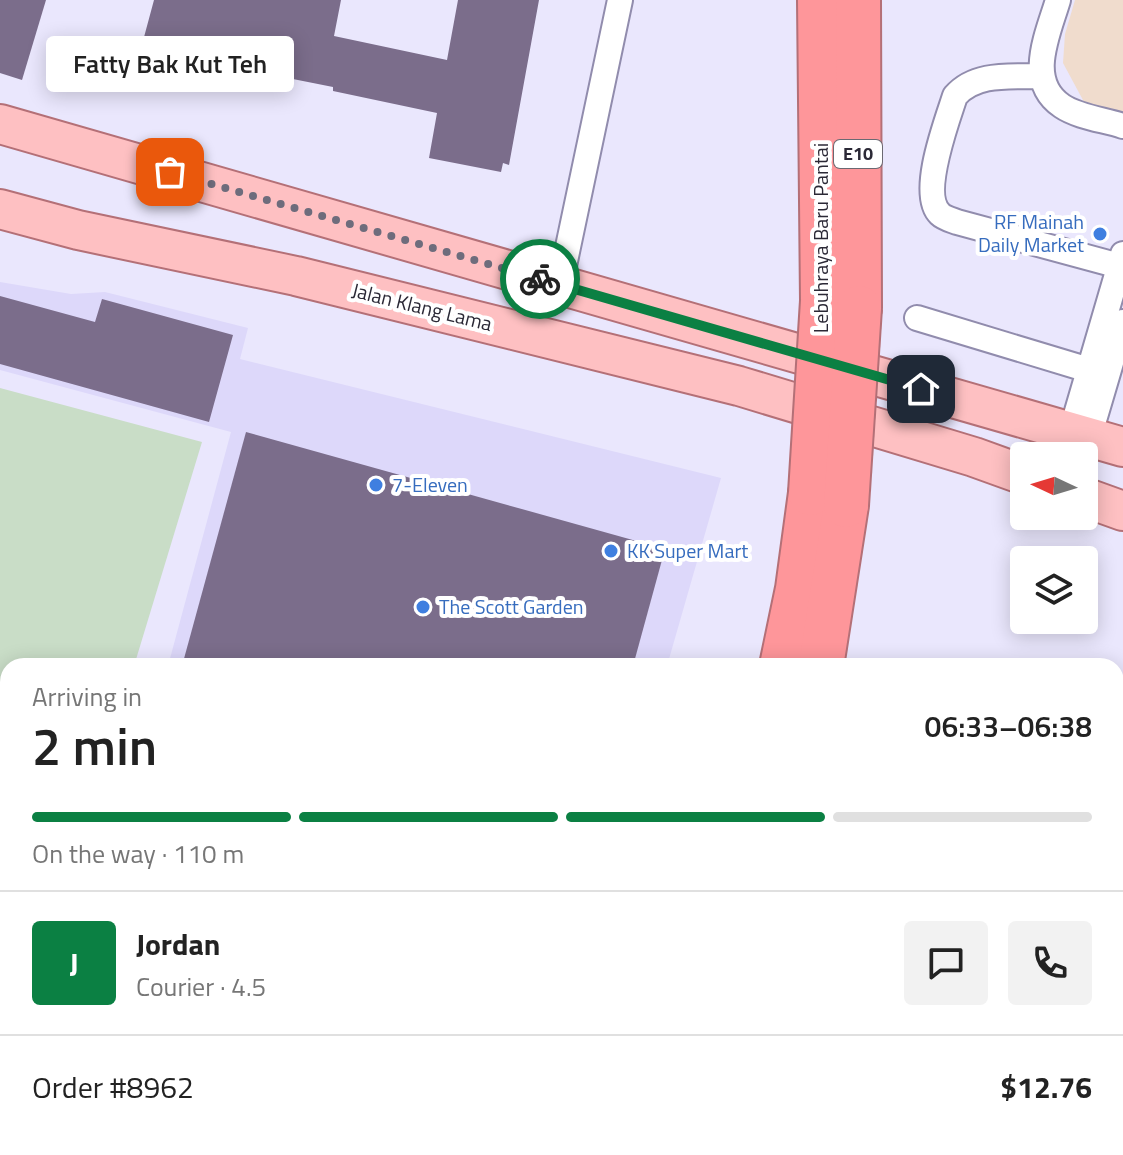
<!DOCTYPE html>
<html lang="en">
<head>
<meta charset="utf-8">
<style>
	body { margin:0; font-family:"Titillium Web",sans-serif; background:#f2f2f2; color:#222; height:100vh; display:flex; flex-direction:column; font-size:30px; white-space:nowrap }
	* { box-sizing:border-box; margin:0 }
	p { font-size:26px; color:#767676 }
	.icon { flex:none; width:44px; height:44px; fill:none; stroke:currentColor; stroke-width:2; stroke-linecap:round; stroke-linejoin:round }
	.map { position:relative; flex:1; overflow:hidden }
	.side { position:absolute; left:0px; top:658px; width:1124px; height:498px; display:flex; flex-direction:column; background:#fff; border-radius:24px 24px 0 0; box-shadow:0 4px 20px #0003 }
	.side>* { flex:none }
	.needle { width:52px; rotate:274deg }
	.tools { position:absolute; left:1010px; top:442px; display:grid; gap:16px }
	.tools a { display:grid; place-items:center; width:88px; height:88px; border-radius:8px; background:#fff; box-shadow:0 4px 20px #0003; font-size:40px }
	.pin { position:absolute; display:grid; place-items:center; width:68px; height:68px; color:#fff; margin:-34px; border-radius:16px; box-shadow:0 4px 12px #0006 }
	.courier { position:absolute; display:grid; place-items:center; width:80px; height:80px; margin:-40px; border:6px solid #0b8043; border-radius:50%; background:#fff; color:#222; box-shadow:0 2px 10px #0007 }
	.bubble { position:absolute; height:56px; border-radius:8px; background:#fff; box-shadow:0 4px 20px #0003; font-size:26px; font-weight:600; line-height:56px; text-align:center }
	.summary em { font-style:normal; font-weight:600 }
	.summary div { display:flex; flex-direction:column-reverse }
	.summary { display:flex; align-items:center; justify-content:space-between; height:136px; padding:0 32px }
	h1 { font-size:52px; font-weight:600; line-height:60px }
	.bar { display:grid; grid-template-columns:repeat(4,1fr); gap:12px 8px; align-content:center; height:96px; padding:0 32px }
	.bar i { height:10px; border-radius:6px; background:#e0e0e0 }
	.bar .on { background:#0b8043 }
	.bar p { grid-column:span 4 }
	.line { display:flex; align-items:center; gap:20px; padding:0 32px; border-top:2px solid #e0e0e0 }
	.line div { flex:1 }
	.round { display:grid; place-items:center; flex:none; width:84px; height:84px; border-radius:8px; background:#f2f2f2 }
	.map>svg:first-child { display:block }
	.built { fill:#ddd8fa }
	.education { fill:#f0dccd }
	.green { fill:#c9ddc7 }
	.building { fill:#7b6d8b }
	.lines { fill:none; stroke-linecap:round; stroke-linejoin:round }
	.street-casing { stroke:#918cad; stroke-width:28 }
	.primary-casing { stroke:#b47077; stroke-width:42 }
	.highway-casing { stroke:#b47077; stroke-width:48 }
	.street { stroke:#fff; stroke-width:24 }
	.primary { stroke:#fec0c2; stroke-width:38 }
	.highway { stroke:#fe969a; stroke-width:44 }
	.highway-bridge-casing { stroke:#b47077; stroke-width:48; stroke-linecap:butt }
	.highway-bridge { stroke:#fe969a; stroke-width:44 }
	.done { stroke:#6e6c7c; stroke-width:8; stroke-dasharray:0 14.4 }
	.route { stroke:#0b8043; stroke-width:10 }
	.shop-dot { fill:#3f7fe0; stroke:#fff; stroke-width:3 }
	.labels { text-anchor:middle; stroke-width:8; stroke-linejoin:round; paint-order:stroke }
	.shield { fill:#fff; stroke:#6b6972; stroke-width:2 }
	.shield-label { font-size:18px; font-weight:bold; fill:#2b2936 }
	.shop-label { font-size:20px; fill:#366cbe; stroke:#fff; text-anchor:start }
	.street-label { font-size:20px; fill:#2b2936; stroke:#fff }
</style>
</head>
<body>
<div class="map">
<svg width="1123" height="1155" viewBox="0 0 1123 1155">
	<rect width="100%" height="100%" fill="#eae7fd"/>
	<g class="built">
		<polygon points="0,282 71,294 105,292 248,328 240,359 721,478 667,666 168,666 231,432 0,370"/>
		<polygon points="40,1148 530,1148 528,1155 38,1155"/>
	</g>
	<polygon class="education" points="1075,0 1123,0 1123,114 1084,102 1063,63 1065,34"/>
	<polygon class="green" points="0,388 202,442 134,666 8,666 8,767 0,765"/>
	<g class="building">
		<polygon points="0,0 46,0 22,80 0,73"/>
		<polygon points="154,0 341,0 334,36 447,60 458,0 539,0 509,165 503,163 501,172 429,158 437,113 333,91 333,87 218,64 217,71 140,52"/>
		<polygon points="0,296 95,322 102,299 233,335 209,422 0,364"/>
		<polygon points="246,432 665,549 633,666 182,666"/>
	</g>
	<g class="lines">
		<defs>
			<g id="street">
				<path d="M1058 0C1048 34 1025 81 1062 106 1078 117 1105 120 1123 126"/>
				<path d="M1041 76C1011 77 976 72 955 96 947 121 919 194 940 214 944 218 952 220 957 222L1123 267"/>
				<polyline points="560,285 620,0"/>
				<polyline points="917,318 1089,370"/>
				<polyline points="1071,432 1123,254"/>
				<polyline points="1089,437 1123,322"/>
				<polyline points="0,826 8,828"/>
				<polyline points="0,933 8,908"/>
				<polyline points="0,1046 8,1048"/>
			</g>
			<g id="primary">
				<polyline points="0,124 1123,447"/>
				<polyline points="0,209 78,230 296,276 739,386 974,457 1024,475"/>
				<polyline points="1084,497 1123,511"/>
			</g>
			<g id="highway">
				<polyline points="820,0 823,301"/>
				<polyline points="858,0 859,308"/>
				<polyline points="782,666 798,589 811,493"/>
				<polyline points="821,666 846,505"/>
				<polyline points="658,1155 660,1148"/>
				<polyline points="696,1155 698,1148"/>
			</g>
		</defs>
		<use href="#street" class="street-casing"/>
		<use href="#primary" class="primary-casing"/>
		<use href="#highway" class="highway-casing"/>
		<use href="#street" class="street"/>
		<use href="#primary" class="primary"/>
		<use href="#highway" class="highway"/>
		<defs>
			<g id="highway-bridge">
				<polyline points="811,493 823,301"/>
				<polyline points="846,505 859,308"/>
			</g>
		</defs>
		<use href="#highway-bridge" class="highway-bridge-casing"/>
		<use href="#highway-bridge" class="highway-bridge"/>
	</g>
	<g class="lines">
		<polyline class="done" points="170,172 540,279"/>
		<polyline class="route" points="540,279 921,389"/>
	</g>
	<g class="shop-dot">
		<circle cx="1100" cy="234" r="8"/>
		<circle cx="376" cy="485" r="8"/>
		<circle cx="611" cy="551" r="8"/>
		<circle cx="423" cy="607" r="8"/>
	</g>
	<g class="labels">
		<rect class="shield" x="834" y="140" width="48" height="28" rx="6"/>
		<g class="shield-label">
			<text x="858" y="160">E10</text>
		</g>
		<g class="shop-label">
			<text x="1084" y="229" text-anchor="end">RF Mainah<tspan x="1084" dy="23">Daily Market</tspan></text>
			<text x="392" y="492">7-Eleven</text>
			<text x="627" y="558">KK Super Mart</text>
			<text x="439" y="614">The Scott Garden</text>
		</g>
		<g class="street-label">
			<text transform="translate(821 238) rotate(-90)" y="7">Lebuhraya Baru Pantai</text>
			<text transform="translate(422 307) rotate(14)" y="7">Jalan Klang Lama</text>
		</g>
	</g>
</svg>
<div class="tools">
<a><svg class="needle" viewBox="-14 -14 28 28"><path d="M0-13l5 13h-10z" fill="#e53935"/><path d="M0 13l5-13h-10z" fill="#767676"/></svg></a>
<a><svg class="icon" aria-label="layers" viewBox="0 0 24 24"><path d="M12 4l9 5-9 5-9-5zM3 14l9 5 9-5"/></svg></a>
</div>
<div class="pin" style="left:170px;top:172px;background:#ea580c"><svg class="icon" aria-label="bag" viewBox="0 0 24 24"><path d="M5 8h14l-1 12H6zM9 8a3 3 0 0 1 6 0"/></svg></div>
<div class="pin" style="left:921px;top:389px;background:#1f2937"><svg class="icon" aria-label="home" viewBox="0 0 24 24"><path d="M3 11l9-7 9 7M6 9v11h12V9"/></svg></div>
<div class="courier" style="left:540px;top:279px"><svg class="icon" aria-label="bike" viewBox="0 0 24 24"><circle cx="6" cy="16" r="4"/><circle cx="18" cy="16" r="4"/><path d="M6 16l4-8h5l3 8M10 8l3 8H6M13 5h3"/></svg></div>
<div class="bubble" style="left:46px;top:36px;width:248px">Fatty Bak Kut Teh</div>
<section class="side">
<div class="summary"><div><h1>2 min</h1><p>Arriving in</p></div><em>06:33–06:38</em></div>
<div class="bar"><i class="on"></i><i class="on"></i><i class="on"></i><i></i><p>On the way · 110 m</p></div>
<div class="line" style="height:144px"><b class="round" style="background:#0b8043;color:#fff">J</b><div><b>Jordan</b><p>Courier · 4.5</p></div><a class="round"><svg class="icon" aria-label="chat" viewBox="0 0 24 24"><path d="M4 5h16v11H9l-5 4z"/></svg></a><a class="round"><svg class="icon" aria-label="phone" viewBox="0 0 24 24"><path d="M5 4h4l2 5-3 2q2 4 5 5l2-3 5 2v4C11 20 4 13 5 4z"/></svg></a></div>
<div class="line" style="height:104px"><div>Order #8962</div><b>$12.76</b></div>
</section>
</div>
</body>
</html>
